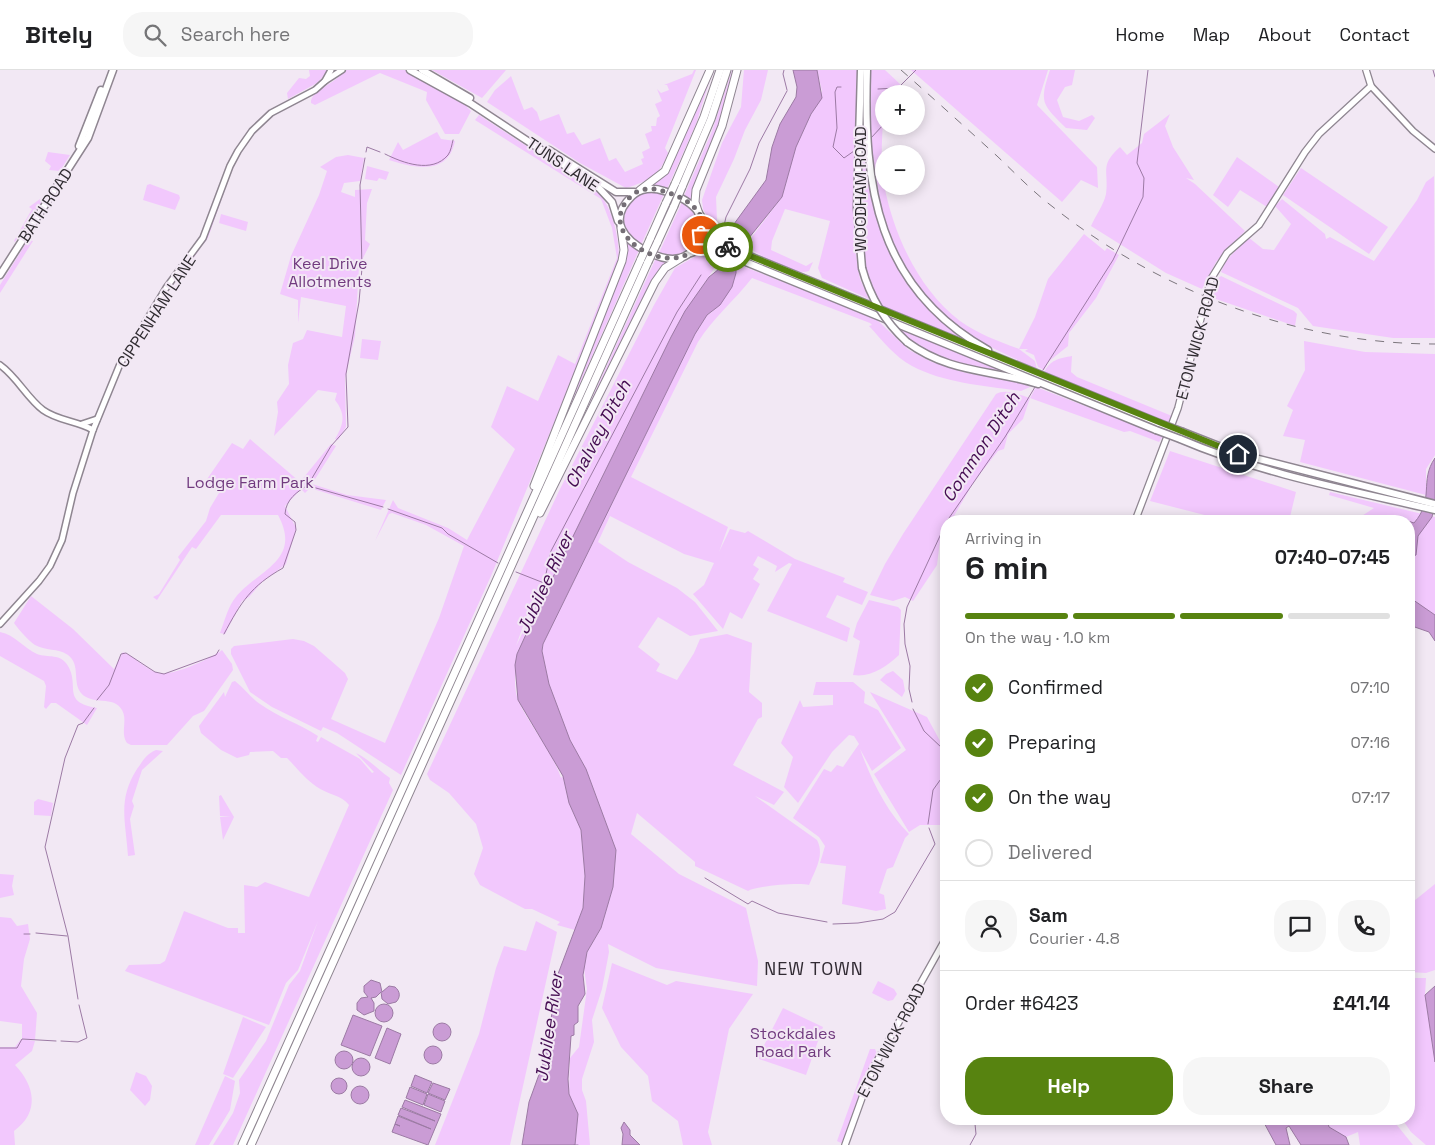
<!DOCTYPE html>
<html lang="en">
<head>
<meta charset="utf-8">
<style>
	body { margin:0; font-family:"Space Grotesk",sans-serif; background:#f6f6f6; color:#202124; height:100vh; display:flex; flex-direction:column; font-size:19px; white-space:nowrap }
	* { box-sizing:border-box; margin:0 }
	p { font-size:16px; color:#757577 }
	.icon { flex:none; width:28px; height:28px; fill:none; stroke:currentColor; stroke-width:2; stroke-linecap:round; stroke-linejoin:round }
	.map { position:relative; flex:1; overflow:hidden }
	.details { position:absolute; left:940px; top:445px; width:475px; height:610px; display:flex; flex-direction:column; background:#fff; border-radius:20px; box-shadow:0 2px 12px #0003 }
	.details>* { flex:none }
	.buttons { position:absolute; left:875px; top:15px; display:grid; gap:10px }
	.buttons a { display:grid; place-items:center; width:50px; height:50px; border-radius:50%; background:#fff; box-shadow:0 2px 12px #0003; font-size:25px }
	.pin { position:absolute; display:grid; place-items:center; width:42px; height:42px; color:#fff; margin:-21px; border:2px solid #fff; border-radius:50%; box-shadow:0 1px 5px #0007 }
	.courier { position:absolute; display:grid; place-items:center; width:50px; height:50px; margin:-25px; border:4px solid #578310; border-radius:50%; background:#fff; color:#222; box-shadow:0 1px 6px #0007 }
	.summary em { font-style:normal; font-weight:700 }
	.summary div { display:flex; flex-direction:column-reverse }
	.summary { display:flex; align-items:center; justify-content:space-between; height:85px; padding:0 25px }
	h1 { font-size:32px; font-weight:700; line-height:38px }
	.bar { display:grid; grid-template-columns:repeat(4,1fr); gap:8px 5px; align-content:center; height:60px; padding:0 25px }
	.bar i { height:6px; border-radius:4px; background:#e0e0e0 }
	.bar .on { background:#578310 }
	.bar p { grid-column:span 4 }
	.line { display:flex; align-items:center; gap:12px; padding:0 25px; border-top:1px solid #e0e0e0 }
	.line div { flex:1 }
	.round { display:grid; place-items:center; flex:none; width:52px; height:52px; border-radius:20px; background:#f6f6f6 }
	ol { padding:0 25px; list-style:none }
	li { display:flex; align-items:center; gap:15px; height:55px }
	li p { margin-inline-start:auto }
	li .icon { padding:5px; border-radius:50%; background:#578310; color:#fff; stroke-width:4 }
	li:last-child { color:#757577 }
	li i { width:28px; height:28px; border:2px solid #e0e0e0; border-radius:50% }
	.button { display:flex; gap:10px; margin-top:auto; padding:10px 25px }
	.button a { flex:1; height:58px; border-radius:20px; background:#578310; color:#fff; font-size:20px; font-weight:700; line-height:58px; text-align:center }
	.button a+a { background:#f6f6f6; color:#202124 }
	header { display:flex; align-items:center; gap:30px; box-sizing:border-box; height:70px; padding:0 25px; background:#fff; border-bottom:1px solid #e0e0e0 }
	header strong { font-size:24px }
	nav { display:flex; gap:28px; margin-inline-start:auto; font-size:18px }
	.search { width:350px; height:45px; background:#f6f6f6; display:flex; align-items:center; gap:12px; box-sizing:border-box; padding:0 18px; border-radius:20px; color:#757577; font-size:19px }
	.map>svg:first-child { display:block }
	.green { fill:#f2c8fd; fill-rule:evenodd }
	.water { fill:#ca9cd5; stroke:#9c7aa4 }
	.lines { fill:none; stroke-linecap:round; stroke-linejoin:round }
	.stream { stroke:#9c7aa4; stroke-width:1 }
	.tertiary-casing { stroke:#8f8691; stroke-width:8 }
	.secondary-casing { stroke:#8f8691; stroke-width:8 }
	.primary-casing { stroke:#8f8691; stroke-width:9 }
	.motorway-casing { stroke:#8f8691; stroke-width:9 }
	.tertiary { stroke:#fff; stroke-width:5 }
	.secondary { stroke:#fff; stroke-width:5.5 }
	.primary { stroke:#fff; stroke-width:6 }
	.motorway { stroke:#fff; stroke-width:7 }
	.rail { stroke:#7c767d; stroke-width:1; stroke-dasharray:9 9; stroke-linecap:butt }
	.primary-bridge-casing { stroke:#8f8691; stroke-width:9; stroke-linecap:butt }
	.motorway-bridge-casing { stroke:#8f8691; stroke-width:9; stroke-linecap:butt }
	.primary-bridge { stroke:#fff; stroke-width:6 }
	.motorway-bridge { stroke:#fff; stroke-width:7 }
	.done { stroke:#746e75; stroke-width:5; stroke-dasharray:0 9 }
	.route { stroke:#578310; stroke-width:6 }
	.labels { text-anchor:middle; stroke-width:4; stroke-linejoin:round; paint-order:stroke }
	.street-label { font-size:16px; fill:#302c31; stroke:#f2e8f4 }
	.park-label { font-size:16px; fill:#713a7f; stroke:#f2e8f4 }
	.water-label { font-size:18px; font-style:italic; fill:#450c52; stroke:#f2e8f4 }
	.neighbourhood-label { font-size:18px; letter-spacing:1px; fill:#312a33; stroke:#f2e8f4 }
</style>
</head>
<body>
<header>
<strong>Bitely</strong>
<div class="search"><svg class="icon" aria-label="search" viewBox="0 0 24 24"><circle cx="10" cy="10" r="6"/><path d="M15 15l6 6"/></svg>Search here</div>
<nav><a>Home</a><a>Map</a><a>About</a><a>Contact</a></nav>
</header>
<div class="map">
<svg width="1435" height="1075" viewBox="0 0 1435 1075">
	<rect width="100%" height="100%" fill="#f2e8f4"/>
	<g class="green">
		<polygon points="309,0 329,0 317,13 288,29 287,23 299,8 306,9 310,6"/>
		<path d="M344 0H407L468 35 467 37 471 41 459 64H445L426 30 427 22 380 3 315 35 311 33C310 21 333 14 339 6 341 4 342 2 344 0Z"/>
		<polygon points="432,0 506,0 482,28"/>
		<path d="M694 0H696L665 78 668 83C660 105 649 111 626 118L580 93 487 32 495 20 511 6 524 40 532 37 537 42 540 51 559 44 567 64 574 62 582 75 600 68 609 91 616 88 625 102 643 94 641 89 644 88 642 82 650 78 645 64 652 61 651 56H648H656L657 48 660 46 655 34 662 31 657 19 661 23 669 20 667 15H664L692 4Z"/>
		<polygon points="713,0 696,54 667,119 652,115 664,106"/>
		<polygon points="732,0 735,0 713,75 693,117 691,130 684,126 712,61"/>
		<polygon points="744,0 768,0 761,30 745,60 734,89 716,127 717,150 714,160 703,139 702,130 722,73 741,37"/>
		<path d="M817 0H857L854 173 860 209 869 229 822 208 818 198 830 151 785 139 772 171 771 180 806 196 813 192 809 201C793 207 760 184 745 176L782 127 796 77 822 21Z"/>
		<path d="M864 0C861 123 870 203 979 278L928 257V255L880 237 865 204 858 152Z"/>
		<path d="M871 0H885L900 14 904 23 884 24C884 52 879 86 884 114 893 163 918 219 960 251 978 264 998 271 1019 279L1035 247 1048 209 1084 164 1105 181 1107 178 1119 185 1096 228 1069 263 1068 276 1048 292 1044 300 1038 297 1034 285 1025 281 1028 279H1019L1035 291 1037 299C1016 289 995 280 975 268 899 219 869 141 870 53 870 36 868 17 871 0Z"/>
		<polygon points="911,0 1048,0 1037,35 1097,97 1098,118 1081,110 1062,132"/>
		<path d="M1050 0H1075L1072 15 1065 17 1057 30 1063 47 1079 51 1092 45 1095 48 1087 60 1066 58C1042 34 1039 33 1050 0Z"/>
		<path d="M1170 44 1165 56 1173 77 1194 110 1186 108 1195 114 1245 161 1216 192 1202 219 1166 203 1091 156C1095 147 1104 134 1106 124 1109 100 1099 96 1120 77L1127 85 1142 73 1144 64Z"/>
		<path d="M479 45 600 124C613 141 619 167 619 189L577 297 491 506 401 705 337 663 323 657 321 661 272 637 250 622 231 584V579L234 576 293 569 304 571 314 576 345 603 348 609 331 649 385 673 439 548 464 476 426 455 392 443 389 444 375 471 393 430 398 438 448 458 467 470 515 379 491 357 507 316 538 331 558 285 575 294 617 188 612 158 601 129 475 50Z"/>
		<path d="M259 57 242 81 231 102 208 168 186 198C190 187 203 179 207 167 221 128 230 87 259 57Z"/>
		<path d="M437 62 441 69 455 71C448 106 414 98 389 90L398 72 403 80Z"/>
		<polygon points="48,82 70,85 60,101 49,100 51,96 45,91"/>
		<path d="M348 85 364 88 360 111 344 113 341 122 355 127V120L372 119 367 133 365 170 370 174 359 196 355 266 345 308 346 357 338 370 335 369C344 354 346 344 335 330L337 323 318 320 274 366 278 342 277 332 289 314 288 295 293 273 303 269 307 260 342 267 346 236 301 227 298 253V230L280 224 291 186 319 125 327 101 320 97 336 87Z"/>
		<polygon points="1237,87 1279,117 1267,137 1240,120 1228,137 1213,125"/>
		<polygon points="367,96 389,102 386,110 379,108 377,111 365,109"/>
		<polygon points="1301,98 1388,157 1369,184 1283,125"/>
		<polygon points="1434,106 1435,268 1393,268 1313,256 1298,238 1221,202 1226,191 1248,167 1263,179 1274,180 1291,154 1275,136 1282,129 1325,164 1326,169 1330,167 1374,191 1417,130 1426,112"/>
		<polygon points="150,114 179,125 180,128 175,140 143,130 147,115"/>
		<path d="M651 121 664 124 641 175C613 160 622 127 651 121Z"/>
		<polygon points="47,124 15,172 14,171 32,139 29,137"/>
		<path d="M682 132C695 140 698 150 698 165 689 180 678 191 659 183Z"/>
		<polygon points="221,144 248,152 246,161 219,153"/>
		<polygon points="28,170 33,171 0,223 0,215"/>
		<polygon points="627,172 639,180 559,361 625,192"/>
		<path d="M701 183 720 189 671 267 554 505C539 533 503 597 519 632 531 658 552 680 561 708L563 706 569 733 581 760 585 805 583 838 575 860 557 855 560 852 532 839H525L480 815 474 804 483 778 476 754 449 723 430 710 427 704 559 421 654 235 675 198ZM544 519 516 576 535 522Z"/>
		<polygon points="656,188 669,192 576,363"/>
		<path d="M737 194 875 248 909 280 932 292 966 303 1023 313 1030 317 1021 321C985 316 944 313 912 296 895 287 882 270 869 256L872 255 870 253 752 208C735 230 713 248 698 272L631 407 728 457 719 482 730 459 745 463 748 461 795 489 845 508 843 512 868 522 862 535 837 525 826 547 850 558 847 572 767 541 792 494 789 493 775 502 777 496 758 486 753 495 759 499 753 509 760 514 742 549 730 542 723 559 693 524 704 515 714 493 684 484 610 446 598 472 628 492 677 518 695 532 718 561 690 566 658 547 638 577 660 594 656 601 677 610 694 583 700 569 727 564 752 573 749 622 762 633V647L758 649 733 695 784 722 774 735 755 726 817 770C825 785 815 800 809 815 800 812 755 816 748 821L695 796V792L637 743 631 764 679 804 746 838 758 891 757 916 656 898 608 874 609 882 602 919 592 950 594 972 582 1009V1020L586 1031 590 1075H575L578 1044 569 1024 570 988 579 977 587 919 584 898 587 882 601 858 613 817 616 780 586 699 570 670 549 614 542 581 543 574 695 264 707 245 712 242C723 227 736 212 737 194Z"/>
		<polygon points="1221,206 1294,241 1297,244 1295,256 1213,228 1215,211"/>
		<polygon points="891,254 1023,307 961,297 917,279"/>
		<polygon points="362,269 381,271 378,290 360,288"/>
		<polygon points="1304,271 1365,282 1435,284 1435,385 1426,399 1426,425 1300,392 1305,370 1283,366 1293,340 1287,336 1305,300"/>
		<path d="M1072 286 1071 302 1077 307 1172 346 1170 354 1044 303C1049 290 1060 288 1072 286Z"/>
		<path d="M1036 317 1163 366 1159 372 1130 361 1124 362 1030 328 1023 349 1008 364 1004 379 998 381 975 410 951 451H946V460L940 471 937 495 913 531 905 527 893 531 870 525 885 494 903 464 996 324C1006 318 1020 325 1030 328Z"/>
		<path d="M250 369 300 412 331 374 336 376 312 414 347 425 386 430 381 440 310 418 305 423 301 419 285 436 296 458 286 494 262 512 249 527 242 531 225 564 220 563C224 553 227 540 233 531 253 501 304 493 278 445H221L196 479 192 477 157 530 153 527 159 524 180 490 178 487 206 451 210 438 219 423 205 412 232 373 243 379Z"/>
		<polygon points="1170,381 1296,422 1289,451 1228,451 1150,431"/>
		<polygon points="1330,422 1435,447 1435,545 1409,527 1409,451 1354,451 1374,438 1329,425"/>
		<path d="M31 526 73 559 114 599 123 582C135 588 145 598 157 603 169 608 212 588 222 580L232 594 233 600 204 641 193 646 167 675H131L127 673C120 663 128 650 122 640 114 625 92 636 81 623 72 612 81 595 68 585 58 578 45 581 35 575 28 570 19 560 14 553Z"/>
		<path d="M869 530 898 537 901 540 899 585C886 597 870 608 853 605L860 571 853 567 857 553Z"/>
		<path d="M0 562C15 565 24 578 37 584 48 588 61 583 68 596 80 616 61 632 97 638L87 655 56 633H51L46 639 44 637 46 616 44 611 0 586Z"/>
		<polygon points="893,601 903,610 905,621 902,627 880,610 886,604"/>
		<path d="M235 611C244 618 250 627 260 634 278 647 300 654 318 666L316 671 318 672 321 667 360 689 372 703 374 702 356 683C370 690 377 699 390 708L389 713 393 720 233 1075H213L233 1043 240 1023 239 1010 266 971 289 915 300 901 318 851 298 900 286 913 269 955 125 901 129 895 160 894 165 891 184 841 228 858H238V863H245L244 815 257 817 265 812 309 827 349 735C342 725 326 724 317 717 304 708 297 698 287 688H281L273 681 250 682 249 685 237 688 221 680 201 663 199 656 224 622 225 627 232 612Z"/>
		<path d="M816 612H853L865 622 864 633 878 640 901 678 872 701 860 679C871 709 886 741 909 764L905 768 893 797 887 799 879 823 884 825 886 839 876 841 842 834 846 796 820 793 825 776 819 767 793 748 824 699 831 702 837 695 843 697 859 674 854 666 849 665 832 682 798 733 784 717 793 687 781 673 800 630 803 637 833 635V625H813Z"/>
		<polygon points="870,622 927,647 946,682 942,755 920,755 909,762 874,704 906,680"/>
		<path d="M156 680 163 681 142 700 132 731 134 736 130 749 135 785 128 786C126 752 117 730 137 699 143 691 146 684 156 680Z"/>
		<polygon points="221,725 234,747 223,770 220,747 231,746 220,746 219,726"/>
		<polygon points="38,729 53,733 51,746 34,745 34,732"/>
		<polygon points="0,804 14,805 12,816 14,825 0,828"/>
		<polygon points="1435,814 1435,900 1426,903 1409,902 1409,835"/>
		<polygon points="0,847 11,848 17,856 28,854 30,869 24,889 21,916 37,943 35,970 22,969 22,954 0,951"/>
		<polygon points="536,851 557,862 510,1075 435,1075 479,964 496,898 504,876 526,881"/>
		<polygon points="612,893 667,915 676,911 753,924 729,959 708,1062 712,1075 683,1075 678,1051 652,1031 648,1006 621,977 602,938"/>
		<polygon points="1409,908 1426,908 1425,925 1435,992 1435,1075 1426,1075 1411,1062 1402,1049 1409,1049"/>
		<polygon points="878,911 894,919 897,924 893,930 888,931 872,923"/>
		<polygon points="783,938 823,957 806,1005 759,989 759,985"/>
		<polygon points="243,947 266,957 233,1008 223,1004"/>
		<path d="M21 969 35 971 32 981 15 995C35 1016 40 1042 14 1061L15 1075H0V977H15Z"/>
		<polygon points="870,979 875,979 877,984 862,1014 861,1021 843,1074 837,1071"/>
		<polygon points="136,1002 146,1006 152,1016 150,1030 145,1036 130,1020"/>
		<polygon points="225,1006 235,1011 230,1040 209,1075 195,1075"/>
		<polygon points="1327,1049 1392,1049 1413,1075 1360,1075 1358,1062 1346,1067 1329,1057"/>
	</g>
	<g class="water">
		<polygon points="793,0 817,0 822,28 811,44 796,77 782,127 744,174 736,194 736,203 732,217 720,235 707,245 695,264 543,574 542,581 549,614 570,670 586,699 616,780 613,817 601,858 587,882 583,905 585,924 578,936 578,952 574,955 574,965 571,966 568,1009 569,1024 578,1044 575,1075 522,1075 529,1032 545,988 558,904 583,838 585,806 581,760 569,733 563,706 518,630 515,595 517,584 550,512 550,508 552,509 554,505 671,267 685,241 709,207 719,199 734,154 766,110 772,77 780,54 796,27 797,17"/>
		<path d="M1435 388V433L1432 447 1418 466 1416 485 1409 488 1408 451 1414 453C1435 429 1419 411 1435 388Z"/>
		<polygon points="1409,527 1435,545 1435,571 1429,562 1409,555"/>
		<path d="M371 910 380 913 382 922 389 916 395 917C400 921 401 927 396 932L388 934 382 929 381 922 376 927 371 928 374 933V941L364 945 357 940V933L361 928 368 927 364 922V916Z"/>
		<polygon points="1435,916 1435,992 1425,925"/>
		<circle cx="384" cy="943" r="9"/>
		<polygon points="353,945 382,956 370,986 341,975"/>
		<circle cx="442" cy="962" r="9"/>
		<polygon points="387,958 401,964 390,994 375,988"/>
		<circle cx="433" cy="985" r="9"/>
		<circle cx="344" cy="990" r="9"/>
		<circle cx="361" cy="997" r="9"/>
		<polygon points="415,1005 432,1012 427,1023 411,1016"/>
		<circle cx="339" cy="1016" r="8"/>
		<polygon points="433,1013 450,1019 445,1030 428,1023"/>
		<circle cx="360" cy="1025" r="9"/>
		<polygon points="410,1017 427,1024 423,1035 406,1028"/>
		<polygon points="428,1024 445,1031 441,1042 424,1035"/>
		<polygon points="405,1030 441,1044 428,1075 392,1062 395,1054 400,1056 395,1054 398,1046 431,1059 398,1045 401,1038 435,1051 402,1037"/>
		<polygon points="1262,1049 1327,1049 1329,1057 1346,1067 1349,1075 1301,1075 1289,1056 1286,1058 1290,1075 1276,1075"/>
		<polygon points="624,1052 630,1060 630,1065 640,1075 622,1075 623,1064 621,1058"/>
	</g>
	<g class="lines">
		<g class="stream">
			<polyline points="784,0 783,4 787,20"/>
			<polyline points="1433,0 1435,7"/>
			<polyline points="841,17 837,17 835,22 837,58 833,77 844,88 854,81"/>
			<polyline points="878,19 897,18"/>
			<polyline points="896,24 899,17 916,0"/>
			<polyline points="871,68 884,54"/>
			<polyline points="366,82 367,77 380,82"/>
			<path d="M385 84C403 93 432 104 448 85 451 81 452 74 453 70"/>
			<polyline points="723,160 726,147 750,99 759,73 787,21"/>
			<polyline points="1043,300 1113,190 1143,127 1144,108 1137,93 1148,0"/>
			<polyline points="309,416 383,437"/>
			<polyline points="388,439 442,458 448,464 498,493"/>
			<polyline points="947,451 1005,367 1035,317"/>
			<polyline points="516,502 544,513 551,481 677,242 701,205"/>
			<path d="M224 564C241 532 251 516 283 498L296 460 295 452 285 444C286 429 297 422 308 415L331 376 348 357 346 304 359 232 362 198 360 115 365 88"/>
			<polyline points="97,630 109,615 121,584 126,583 155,602 164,604 216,585 219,580"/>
			<polyline points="912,632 909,619 910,596 905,574 904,554 907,537 946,453"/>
			<polyline points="913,639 924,661 942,678 945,688 943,706 933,720 928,754"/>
			<polyline points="705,808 748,834 752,831 778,843 827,852"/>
			<polyline points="833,854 858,853 883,849 895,842 935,774 929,758"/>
			<polyline points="36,863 67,866"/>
			<polyline points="24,864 30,864"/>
			<polyline points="78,929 68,866 45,777 65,688 78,655 83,653 94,638"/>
			<polyline points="61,971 78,972 87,968 79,935"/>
			<polyline points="0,978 17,978 22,969 56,971"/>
			<polyline points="574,1075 578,1075"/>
			<polyline points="970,1075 976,1064 975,1054 977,1049"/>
		</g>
		<defs>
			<g id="tertiary">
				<polyline points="325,11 342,0"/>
				<polyline points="1371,16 1413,61 1435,79"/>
				<path d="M0 295C17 307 27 328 43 340 58 351 78 351 93 360"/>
				<polyline points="82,354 97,349"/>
				<polyline points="0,554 39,511 50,496 62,470 73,423 93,360 120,294 166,218 203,168 230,96 238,81 252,61 271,43 315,20 325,11 331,0"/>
			</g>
			<g id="secondary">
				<polyline points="1135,451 1178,338 1211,209 1227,183 1259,155 1305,82 1319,64 1371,16 1366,0"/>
				<polyline points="845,1075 872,1000 946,868"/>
			</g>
			<g id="primary">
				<polyline points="410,0 470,33 599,118 612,132 618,151"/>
				<polyline points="422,0 470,28"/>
				<polyline points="861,0 857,138 862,198"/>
				<path d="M867 0C863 116 877 218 988 280"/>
				<polyline points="79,76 101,20"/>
				<polyline points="549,80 616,122 634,122"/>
				<path d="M701 146C703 183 682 199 648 182 624 170 607 150 632 126 640 118 653 117 664 121 677 125 691 132 699 143 707 156 710 168 725 176L1159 353"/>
				<polyline points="691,183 704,178 714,179 1156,360"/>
				<polyline points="0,205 88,68 113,0"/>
				<path d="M907 272C951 304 990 299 1038 314"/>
				<polyline points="1183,362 1239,384 1435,434"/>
				<path d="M1180 369C1262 404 1349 420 1435 440"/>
			</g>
			<g id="motorway">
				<polyline points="675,114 704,47 720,0"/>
				<polyline points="682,117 711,49 727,0"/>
				<polyline points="640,120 665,101 710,0"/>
				<polyline points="699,144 695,132 696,120 722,56 737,0"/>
				<polyline points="650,169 666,133"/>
				<polyline points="657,173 674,136"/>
				<polyline points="534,416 622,191 624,180 621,158"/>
				<polyline points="540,443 655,212 665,198 681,188"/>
				<polyline points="242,1075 641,189"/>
				<polyline points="251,1075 648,192"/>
			</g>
		</defs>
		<use href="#tertiary" class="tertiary-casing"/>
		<use href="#secondary" class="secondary-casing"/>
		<use href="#primary" class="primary-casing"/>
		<use href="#motorway" class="motorway-casing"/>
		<use href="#tertiary" class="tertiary"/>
		<use href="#secondary" class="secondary"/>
		<use href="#primary" class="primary"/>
		<use href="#motorway" class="motorway"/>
		<path class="rail" d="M901 0C933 28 965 57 997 86 1015 103 1033 122 1053 137 1160 222 1299 274 1435 274"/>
		<defs>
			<g id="primary-bridge">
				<path d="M862 198C870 227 884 251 907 272"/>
				<polyline points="1159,353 1183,362"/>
				<polyline points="1156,360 1180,369"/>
			</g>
			<g id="motorway-bridge">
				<polyline points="666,133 675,114"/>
				<polyline points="674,136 682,117"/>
				<polyline points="641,189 650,169"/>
				<polyline points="648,192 657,173"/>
			</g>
		</defs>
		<use href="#primary-bridge" class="primary-bridge-casing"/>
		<use href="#motorway-bridge" class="motorway-bridge-casing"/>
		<use href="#primary-bridge" class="primary-bridge"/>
		<use href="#motorway-bridge" class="motorway-bridge"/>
	</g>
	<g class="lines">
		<path class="done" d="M701 165C689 218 587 169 631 126 640 118 652 117 663 121 674 124 686 129 694 137 707 151 708 169 728 177"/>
		<polyline class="route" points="728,177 1238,384"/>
	</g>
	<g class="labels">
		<g class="street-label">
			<text transform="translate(563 94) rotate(34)" y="6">TUNS LANE</text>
			<text transform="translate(860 119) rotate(-90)" y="6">WOODHAM ROAD</text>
			<text transform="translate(45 135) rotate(-57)" y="6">BATH ROAD</text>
			<text transform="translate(156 241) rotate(-57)" y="6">CIPPENHAM LANE</text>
			<text transform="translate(1197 268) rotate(-75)" y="6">ETON WICK ROAD</text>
			<text transform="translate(891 970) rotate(-62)" y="6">ETON WICK ROAD</text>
		</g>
		<g class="park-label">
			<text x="330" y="199">Keel Drive<tspan x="330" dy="18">Allotments</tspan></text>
			<text x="250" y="418">Lodge Farm Park</text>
			<text x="793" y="969">Stockdales<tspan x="793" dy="18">Road Park</tspan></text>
		</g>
		<g class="water-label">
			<text transform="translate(598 364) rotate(-62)" y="6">Chalvey Ditch</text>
			<text transform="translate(981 377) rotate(-57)" y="6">Common Ditch</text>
			<text transform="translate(545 513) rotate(-65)" y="6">Jubilee River</text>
			<text transform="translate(549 957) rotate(-82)" y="6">Jubilee River</text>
		</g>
		<g class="neighbourhood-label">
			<text x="814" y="905">NEW TOWN</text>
		</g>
	</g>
</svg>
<div class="buttons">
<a>+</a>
<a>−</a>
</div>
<div class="pin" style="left:701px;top:165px;background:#ea580c"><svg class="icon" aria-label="bag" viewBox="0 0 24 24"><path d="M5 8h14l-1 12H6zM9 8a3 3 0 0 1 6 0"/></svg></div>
<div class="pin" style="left:1238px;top:384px;background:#1f2937"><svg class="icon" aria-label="home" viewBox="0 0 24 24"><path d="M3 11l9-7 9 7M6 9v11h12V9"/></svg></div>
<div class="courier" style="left:728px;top:177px"><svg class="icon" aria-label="bike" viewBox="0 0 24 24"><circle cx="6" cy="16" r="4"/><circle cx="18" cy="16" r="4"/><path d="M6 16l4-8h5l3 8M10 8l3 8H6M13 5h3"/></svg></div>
<section class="details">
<div class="summary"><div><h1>6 min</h1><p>Arriving in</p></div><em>07:40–07:45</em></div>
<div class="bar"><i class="on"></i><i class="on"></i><i class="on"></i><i></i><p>On the way · 1.0 km</p></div>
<ol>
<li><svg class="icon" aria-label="check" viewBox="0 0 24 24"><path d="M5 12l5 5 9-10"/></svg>Confirmed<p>07:10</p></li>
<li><svg class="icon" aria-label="check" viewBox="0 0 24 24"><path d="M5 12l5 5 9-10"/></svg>Preparing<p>07:16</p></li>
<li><svg class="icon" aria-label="check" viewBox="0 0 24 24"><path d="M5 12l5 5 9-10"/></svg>On the way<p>07:17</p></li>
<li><i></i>Delivered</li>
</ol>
<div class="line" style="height:90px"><a class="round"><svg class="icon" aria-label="person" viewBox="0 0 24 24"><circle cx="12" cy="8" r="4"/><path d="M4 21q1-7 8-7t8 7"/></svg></a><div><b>Sam</b><p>Courier · 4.8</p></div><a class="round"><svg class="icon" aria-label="chat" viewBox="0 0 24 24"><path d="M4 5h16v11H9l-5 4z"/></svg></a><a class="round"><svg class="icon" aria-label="phone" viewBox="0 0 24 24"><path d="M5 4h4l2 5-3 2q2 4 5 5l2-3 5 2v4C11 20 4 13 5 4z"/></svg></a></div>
<div class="line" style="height:65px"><div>Order #6423</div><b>£41.14</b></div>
<div class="button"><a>Help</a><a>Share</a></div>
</section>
</div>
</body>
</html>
